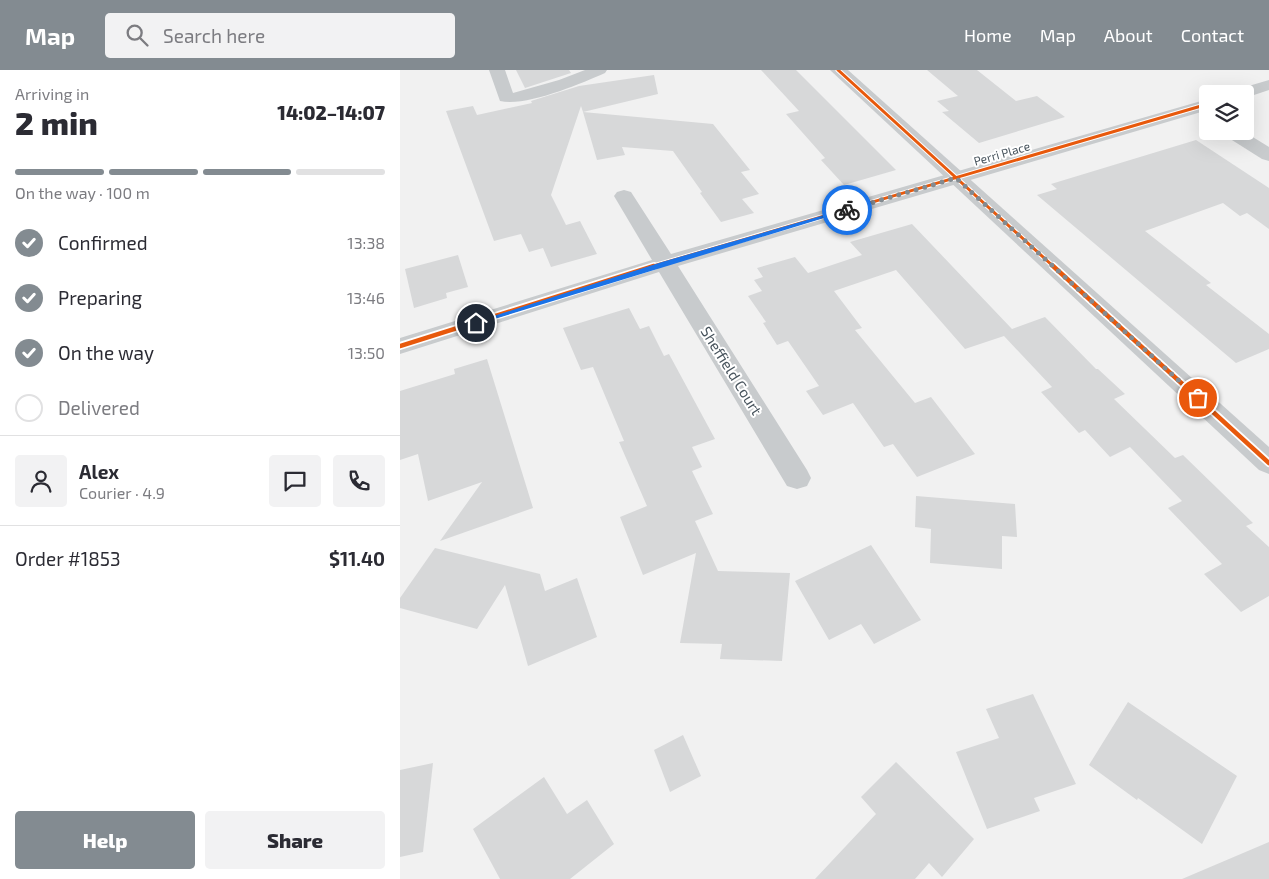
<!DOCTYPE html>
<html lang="en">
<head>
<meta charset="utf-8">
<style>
	body { margin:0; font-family:"Exo 2",sans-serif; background:#f2f2f3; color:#2b2b33; height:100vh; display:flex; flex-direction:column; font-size:19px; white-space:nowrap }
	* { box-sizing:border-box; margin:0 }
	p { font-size:16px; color:#7c7c81 }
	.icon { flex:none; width:28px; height:28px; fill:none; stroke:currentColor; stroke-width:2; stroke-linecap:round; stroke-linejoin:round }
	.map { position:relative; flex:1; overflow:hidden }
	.drawer { display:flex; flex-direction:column; background:#fff; width:400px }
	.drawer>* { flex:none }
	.controls { position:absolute; left:799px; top:15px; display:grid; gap:10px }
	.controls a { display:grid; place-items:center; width:55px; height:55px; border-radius:5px; background:#fff; box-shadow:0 5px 20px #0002; font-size:25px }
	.pin { position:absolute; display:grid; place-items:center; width:42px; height:42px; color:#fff; margin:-21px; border:2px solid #fff; border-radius:50%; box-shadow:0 1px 5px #0007 }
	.courier { position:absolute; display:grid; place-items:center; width:50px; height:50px; margin:-25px; border:4px solid #1a73e8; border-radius:50%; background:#fff; color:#222; box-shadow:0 1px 6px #0007 }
	.summary em { font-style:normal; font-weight:800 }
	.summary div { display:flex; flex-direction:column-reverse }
	.summary { display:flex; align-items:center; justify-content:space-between; height:85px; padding:0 15px }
	h1 { font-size:32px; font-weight:800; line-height:38px }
	.bar { display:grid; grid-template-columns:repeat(4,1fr); gap:8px 5px; align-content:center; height:60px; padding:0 15px }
	.bar i { height:6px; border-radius:4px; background:#e1e1e2 }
	.bar .on { background:#838b91 }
	.bar p { grid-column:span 4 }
	.line { display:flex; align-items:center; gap:12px; padding:0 15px; border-top:1px solid #e1e1e2 }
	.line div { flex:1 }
	.round { display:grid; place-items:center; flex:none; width:52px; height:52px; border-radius:5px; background:#f2f2f3 }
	ol { padding:0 15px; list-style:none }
	li { display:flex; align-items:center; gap:15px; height:55px }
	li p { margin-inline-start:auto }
	li .icon { padding:5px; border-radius:50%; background:#838b91; color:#fff; stroke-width:4 }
	li:last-child { color:#7c7c81 }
	li i { width:28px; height:28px; border:2px solid #e1e1e2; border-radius:50% }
	.cta { display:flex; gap:10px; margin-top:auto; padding:10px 15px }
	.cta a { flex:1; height:58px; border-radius:5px; background:#838b91; color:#fff; font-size:20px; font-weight:800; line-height:58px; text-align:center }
	.cta a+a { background:#f2f2f3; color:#2b2b33 }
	header { display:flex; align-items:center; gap:30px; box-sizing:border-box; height:70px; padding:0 25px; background:#838b91; color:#fff }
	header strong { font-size:24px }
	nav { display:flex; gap:28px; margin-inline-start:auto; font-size:18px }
	.search { width:350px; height:45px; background:#f2f2f3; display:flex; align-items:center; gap:12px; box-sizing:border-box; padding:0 18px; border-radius:5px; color:#7c7c81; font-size:19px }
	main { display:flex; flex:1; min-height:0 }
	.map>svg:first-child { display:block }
	.building { fill:#d7d8d9 }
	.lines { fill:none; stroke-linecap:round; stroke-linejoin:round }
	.minor { fill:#c8cbcd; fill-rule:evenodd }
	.tertiary { fill:#c8cbcd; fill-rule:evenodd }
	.cycleway-far1-casing { stroke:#fff; stroke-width:5 }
	.cycleway-casing { stroke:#fff; stroke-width:8 }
	.cycleway-far1 { stroke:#e8590c; stroke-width:3 }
	.cycleway { stroke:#e8590c; stroke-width:4.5 }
	.route { fill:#1a73e8 }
	.done { stroke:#838b91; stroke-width:5; stroke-dasharray:0 9 }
	.labels { text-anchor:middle; stroke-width:4; stroke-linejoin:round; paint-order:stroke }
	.far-street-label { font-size:12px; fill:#48545d; stroke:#fff }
	.street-label { font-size:15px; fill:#48545d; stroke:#fff }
</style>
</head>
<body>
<header>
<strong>Map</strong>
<div class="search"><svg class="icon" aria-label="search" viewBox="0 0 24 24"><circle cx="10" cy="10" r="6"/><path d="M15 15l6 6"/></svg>Search here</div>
<nav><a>Home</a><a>Map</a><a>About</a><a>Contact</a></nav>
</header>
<main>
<section class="drawer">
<div class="summary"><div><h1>2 min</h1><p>Arriving in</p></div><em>14:02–14:07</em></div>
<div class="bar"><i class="on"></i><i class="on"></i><i class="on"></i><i></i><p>On the way · 100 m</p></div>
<ol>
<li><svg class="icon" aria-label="check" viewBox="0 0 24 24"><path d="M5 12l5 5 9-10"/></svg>Confirmed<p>13:38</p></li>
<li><svg class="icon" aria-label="check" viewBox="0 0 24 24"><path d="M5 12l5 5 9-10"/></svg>Preparing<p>13:46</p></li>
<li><svg class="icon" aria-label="check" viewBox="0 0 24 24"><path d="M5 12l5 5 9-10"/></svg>On the way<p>13:50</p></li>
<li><i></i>Delivered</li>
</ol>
<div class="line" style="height:90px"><a class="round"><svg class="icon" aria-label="person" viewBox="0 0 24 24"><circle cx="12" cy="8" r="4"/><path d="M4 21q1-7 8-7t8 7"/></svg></a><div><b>Alex</b><p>Courier · 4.9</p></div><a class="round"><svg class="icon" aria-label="chat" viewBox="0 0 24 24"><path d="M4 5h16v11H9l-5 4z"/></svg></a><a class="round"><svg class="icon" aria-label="phone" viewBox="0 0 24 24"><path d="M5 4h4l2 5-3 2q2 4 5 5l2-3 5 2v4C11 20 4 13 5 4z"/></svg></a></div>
<div class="line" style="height:65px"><div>Order #1853</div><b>$11.40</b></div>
<div class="cta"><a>Help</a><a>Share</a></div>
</section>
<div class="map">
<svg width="869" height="809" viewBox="0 0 869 809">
	<rect width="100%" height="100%" fill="#f1f1f1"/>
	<g class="building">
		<polygon points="116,0 169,0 171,3 125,18"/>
		<polygon points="361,0 396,0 496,100 444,115 421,90 425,88 386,44 399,41"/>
		<polygon points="527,0 577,0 616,31 637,26 665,47 579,73 542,42 549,41 537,31 558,26"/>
		<polygon points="254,5 258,24 183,42 181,36 151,125 166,155 180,151 197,184 151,197 143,178 129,182 121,164 94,171 46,41 73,36 77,45 132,33 131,31 179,16"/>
		<polygon points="183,42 313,54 350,100 341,102 359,124 342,129 354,143 321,152 300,123 302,122 273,81 222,77 225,85 197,90"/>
		<polygon points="796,70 869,118 869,159 847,143 840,146 823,133 745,161 811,213 806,215 869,264 869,279 836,293 637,125 657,119 651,114"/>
		<polygon points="512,154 612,259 645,247 696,299 698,299 725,324 714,329 775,388 783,385 853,453 846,456 869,477 869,526 841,542 804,504 822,494 768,438 782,431 730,377 710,387 685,360 679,363 641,322 652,317 604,266 565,279 496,200 434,221 462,258 455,260 515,333 531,327 575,384 517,407 493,374 484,377 453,333 423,345 406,321 419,316 388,271 377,275 363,253 366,252 348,226 362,221 354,210 363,207 357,198 395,187 408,203 462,185 450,172"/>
		<polygon points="58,185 68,217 46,223 47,228 14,238 5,199"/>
		<polygon points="229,238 240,259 249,256 264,286 269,284 315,369 292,377 302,397 292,401 313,444 295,451 318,501 390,503 382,591 320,589 322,574 280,573 296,483 243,505 220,447 247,436 219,372 224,371 193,297 181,300 163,258"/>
		<polygon points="87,289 133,438 40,471 82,412 28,431 18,384 0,390 0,321 55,304 54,299"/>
		<polygon points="516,426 615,434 617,467 602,466 602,499 530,493 531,459 515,457"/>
		<polygon points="471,475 521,550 474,574 461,554 429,570 395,511"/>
		<polygon points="35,478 140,504 145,521 177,508 197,567 128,596 105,515 77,559 0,538 0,528"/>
		<polygon points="633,624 676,714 634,728 640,741 587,759 556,682 599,668 586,639"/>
		<polygon points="728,632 837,706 802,774 738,728 737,730 689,695"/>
		<polygon points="283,665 301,706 270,722 254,680"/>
		<polygon points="496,692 574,769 542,807 529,793 515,809 415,809 476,744 461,727"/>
		<polygon points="33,693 23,782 0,787 0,700"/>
		<polygon points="144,707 167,744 187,730 214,774 170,809 100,809 73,759"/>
		<polygon points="869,772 869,809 782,809"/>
	</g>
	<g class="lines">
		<g class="minor">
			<path d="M89 0H105L113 23 159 10 185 0H207L205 3C180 14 126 37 100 31Z"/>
			<polygon points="869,10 869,20 845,28 845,24 833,24 835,20"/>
			<polygon points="808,29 808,40 278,196 407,400 411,408 407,416 397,419 387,416 259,202 0,284 0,268 252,190 214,126 217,122 224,120 231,122 271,184"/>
			<polygon points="821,61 843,61 869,77 869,91 862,89 824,65"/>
		</g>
		<polygon class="tertiary" points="430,0 448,0 869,377 869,404 859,400"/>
		<defs>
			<g id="cycleway-far1">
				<polyline points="438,0 654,197"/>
				<polyline points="250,197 808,34"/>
			</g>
			<g id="cycleway">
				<polyline points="653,196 869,393"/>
				<polyline points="0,276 254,196"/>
			</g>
		</defs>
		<use href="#cycleway-far1" class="cycleway-far1-casing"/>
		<use href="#cycleway" class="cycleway-casing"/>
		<use href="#cycleway-far1" class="cycleway-far1"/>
		<use href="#cycleway" class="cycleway"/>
	</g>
	<polygon class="route" points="445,139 450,140 78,254 72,253 262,192"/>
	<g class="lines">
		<polyline class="done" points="447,140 556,108 798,328"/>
	</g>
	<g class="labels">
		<g class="far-street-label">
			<text transform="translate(602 84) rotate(-16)" y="4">Perri Place</text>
		</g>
		<g class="street-label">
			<text transform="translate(331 301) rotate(58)" y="5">Sheffield Court</text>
		</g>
	</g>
</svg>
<div class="controls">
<a><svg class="icon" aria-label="layers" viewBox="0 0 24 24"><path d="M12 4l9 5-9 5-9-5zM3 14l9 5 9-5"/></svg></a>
</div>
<div class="pin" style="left:798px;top:328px;background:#ea580c"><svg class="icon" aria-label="bag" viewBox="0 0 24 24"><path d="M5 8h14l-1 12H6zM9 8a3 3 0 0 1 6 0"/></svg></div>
<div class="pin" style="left:76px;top:253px;background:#1f2937"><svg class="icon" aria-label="home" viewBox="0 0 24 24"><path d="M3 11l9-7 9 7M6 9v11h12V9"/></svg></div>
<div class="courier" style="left:447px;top:140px"><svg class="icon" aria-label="bike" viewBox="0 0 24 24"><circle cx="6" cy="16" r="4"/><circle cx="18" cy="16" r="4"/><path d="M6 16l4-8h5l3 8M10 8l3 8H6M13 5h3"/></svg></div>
</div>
</main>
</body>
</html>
